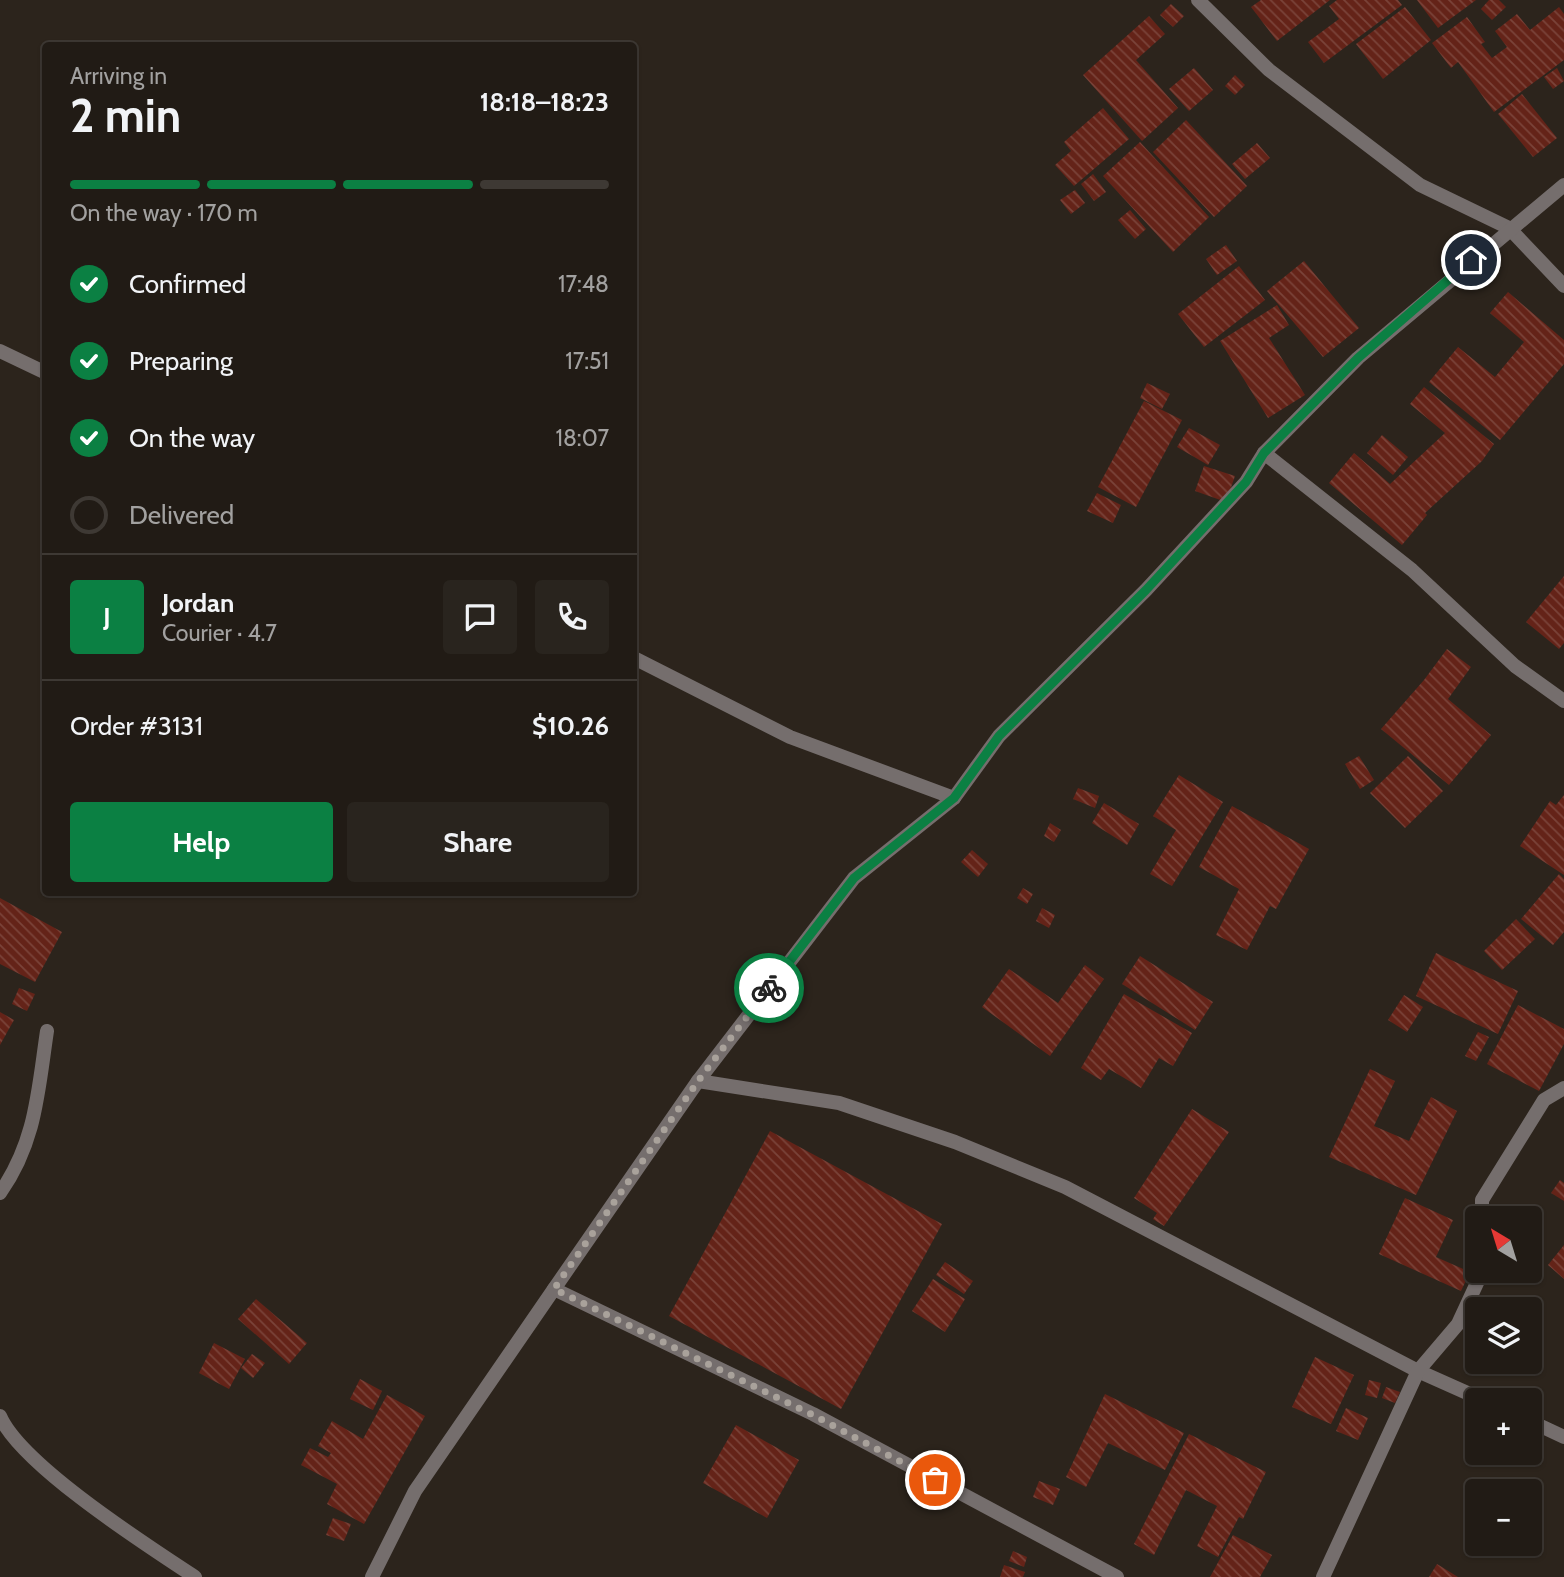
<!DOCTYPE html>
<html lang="en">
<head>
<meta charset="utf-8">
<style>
	body { margin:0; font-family:Cabin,sans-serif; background:#29241e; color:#f1f3f6; height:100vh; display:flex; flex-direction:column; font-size:26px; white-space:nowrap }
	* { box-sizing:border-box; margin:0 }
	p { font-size:23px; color:#a2a1a0 }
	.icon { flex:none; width:38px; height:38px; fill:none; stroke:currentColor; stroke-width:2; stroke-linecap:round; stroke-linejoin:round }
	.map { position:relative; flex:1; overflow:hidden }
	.details { position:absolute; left:42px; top:42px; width:595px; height:854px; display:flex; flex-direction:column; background:#211b15; border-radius:7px; box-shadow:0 2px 5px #0004,0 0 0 2px #3e3934 }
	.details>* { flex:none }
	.needle { width:46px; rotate:322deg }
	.tools { position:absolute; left:1465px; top:1206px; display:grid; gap:14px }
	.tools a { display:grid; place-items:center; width:77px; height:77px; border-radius:7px; background:#211b15; box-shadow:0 2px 5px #0004,0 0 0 2px #3e3934; font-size:35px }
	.pin { position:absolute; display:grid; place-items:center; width:60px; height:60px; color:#fff; margin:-30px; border:4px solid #fff; border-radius:50%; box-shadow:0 2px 7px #0007 }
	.courier { position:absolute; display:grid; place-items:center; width:70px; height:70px; margin:-35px; border:5px solid #0b8043; border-radius:50%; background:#fff; color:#222; box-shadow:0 2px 9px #0007 }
	.headline em { font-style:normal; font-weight:700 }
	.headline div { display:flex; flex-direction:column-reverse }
	.headline { display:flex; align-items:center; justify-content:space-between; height:119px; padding:0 28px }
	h1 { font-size:46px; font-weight:700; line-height:52px }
	.bar { display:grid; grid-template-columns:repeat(4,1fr); gap:10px 7px; align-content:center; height:84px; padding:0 28px }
	.bar i { height:9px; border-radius:5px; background:#3e3934 }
	.bar .on { background:#0b8043 }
	.bar p { grid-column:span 4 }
	.line { display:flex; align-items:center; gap:18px; padding:0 28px; border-top:2px solid #3e3934 }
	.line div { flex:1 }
	.round { display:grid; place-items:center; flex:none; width:74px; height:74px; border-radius:7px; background:#29241e }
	ol { padding:0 28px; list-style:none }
	li { display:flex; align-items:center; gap:21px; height:77px }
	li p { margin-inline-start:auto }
	li .icon { padding:7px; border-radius:50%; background:#0b8043; color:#fff; stroke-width:4 }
	li:last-child { color:#a2a1a0 }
	li i { width:38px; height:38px; border:4px solid #3e3934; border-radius:50% }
	.cta { display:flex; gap:14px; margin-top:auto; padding:14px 28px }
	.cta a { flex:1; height:80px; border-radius:7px; background:#0b8043; color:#fff; font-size:28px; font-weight:700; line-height:80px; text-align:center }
	.cta a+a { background:#29241e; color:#f1f3f6 }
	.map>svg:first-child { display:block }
	.building { fill:url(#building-back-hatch) }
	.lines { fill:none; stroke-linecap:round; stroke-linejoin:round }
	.minor { stroke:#756e6d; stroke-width:14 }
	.done { stroke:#a9a29b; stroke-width:7; stroke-dasharray:0 12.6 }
	.route { stroke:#0b8043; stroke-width:9 }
</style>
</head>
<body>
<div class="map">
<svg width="1564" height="1577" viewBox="0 0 1564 1577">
	<defs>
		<pattern id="building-back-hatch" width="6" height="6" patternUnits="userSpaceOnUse" patternTransform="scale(1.75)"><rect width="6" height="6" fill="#642318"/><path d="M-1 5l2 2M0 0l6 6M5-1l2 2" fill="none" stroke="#7a4339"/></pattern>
	</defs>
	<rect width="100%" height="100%" fill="#2c241c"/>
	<g class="building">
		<polygon points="1261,0 1330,0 1277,41 1251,7"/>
		<polygon points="1337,0 1398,0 1402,5 1324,63 1308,42 1339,19 1329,6"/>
		<polygon points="1417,0 1476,0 1438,28"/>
		<polygon points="1489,0 1499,0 1506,7 1492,20 1481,9"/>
		<polygon points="1171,4 1184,16 1173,27 1160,15"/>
		<polygon points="1405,7 1431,40 1383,79 1356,44"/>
		<polygon points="1559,7 1564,14 1564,60 1494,112 1458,62 1451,68 1432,43 1467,17 1485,42 1481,44 1492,58 1507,47 1495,31 1517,14 1530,30"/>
		<polygon points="1149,16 1165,34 1136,60 1178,108 1142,141 1083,75"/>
		<polygon points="1194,68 1213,90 1189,111 1169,89"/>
		<polygon points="1557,68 1564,81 1553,89 1544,77"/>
		<polygon points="1235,75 1245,85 1235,95 1225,86"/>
		<polygon points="1522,94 1557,138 1533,157 1498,114"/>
		<polygon points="1103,108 1129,139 1074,186 1055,165 1071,151 1064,142"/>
		<polygon points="1186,120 1247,186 1214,217 1153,152"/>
		<polygon points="1140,142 1209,217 1173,252 1103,176"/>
		<polygon points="1257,143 1270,158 1245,179 1232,164"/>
		<polygon points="1093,174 1106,192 1094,201 1081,184"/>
		<polygon points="1075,190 1085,203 1071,214 1060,200"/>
		<polygon points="1130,210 1146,229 1135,239 1118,220"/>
		<polygon points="1226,245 1237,261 1217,275 1206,259"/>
		<polygon points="1304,261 1359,328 1323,357 1267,291"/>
		<polygon points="1239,266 1265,300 1204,347 1178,314"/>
		<polygon points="1508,292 1564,340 1564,364 1500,440 1429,382 1458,347 1495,377 1524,342 1490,313"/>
		<polygon points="1277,305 1289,325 1269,338 1305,395 1268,418 1220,341"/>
		<polygon points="1147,383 1170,394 1162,409 1140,398"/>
		<polygon points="1424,387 1494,444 1482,461 1425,513 1427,515 1402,545 1329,483 1354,453 1390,484 1445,433 1410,404"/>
		<polygon points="1144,401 1182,420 1136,507 1098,487"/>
		<polygon points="1189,428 1220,445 1208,465 1177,447"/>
		<polygon points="1382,435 1408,457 1393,475 1367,453"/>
		<polygon points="1204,466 1235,476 1226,502 1195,491"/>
		<polygon points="1097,493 1121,505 1113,523 1087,511"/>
		<polygon points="1564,576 1564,643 1559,649 1526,622"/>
		<polygon points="1447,649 1471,667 1448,699 1491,735 1449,785 1381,729 1424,680"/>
		<polygon points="1359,756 1374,780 1360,789 1345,764"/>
		<polygon points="1408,756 1443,791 1405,828 1370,793"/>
		<polygon points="1179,775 1223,802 1172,886 1150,874 1176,830 1153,816"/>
		<polygon points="1078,788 1099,796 1095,808 1073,799"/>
		<polygon points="1564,795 1564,875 1520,846 1550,801 1556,805"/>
		<polygon points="1104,803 1139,824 1127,845 1092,823"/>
		<polygon points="1232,806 1309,849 1276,909 1270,906 1247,950 1216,935 1239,889 1199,867"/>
		<polygon points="1050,823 1061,830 1054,842 1044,836"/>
		<polygon points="972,850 988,864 978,877 961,862"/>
		<polygon points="1559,874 1564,879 1564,932 1553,945 1521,919"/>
		<polygon points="1023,888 1033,894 1027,904 1017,898"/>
		<polygon points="0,898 62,932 35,982 0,964"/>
		<polygon points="1042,908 1055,915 1049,928 1036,921"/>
		<polygon points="1516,919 1535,939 1502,970 1484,951"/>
		<polygon points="1436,953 1518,991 1498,1034 1416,996"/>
		<polygon points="1140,956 1213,1002 1195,1030 1122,984"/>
		<polygon points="1085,965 1104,979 1050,1056 982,1007 1009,969 1058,1003"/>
		<polygon points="19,988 35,994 27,1011 12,1004"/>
		<polygon points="1124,994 1192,1033 1173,1066 1159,1058 1141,1088 1109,1069 1101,1080 1081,1068"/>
		<polygon points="1404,995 1423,1007 1407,1032 1388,1020"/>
		<polygon points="1518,1005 1564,1029 1564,1044 1539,1091 1487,1064"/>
		<polygon points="0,1012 14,1020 0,1045"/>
		<polygon points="1478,1032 1489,1037 1476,1061 1465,1056"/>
		<polygon points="1370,1069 1395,1081 1374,1126 1409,1141 1431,1097 1457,1111 1416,1195 1329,1157"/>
		<polygon points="1192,1109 1229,1132 1164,1226 1153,1219 1157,1213 1134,1198"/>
		<polygon points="770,1131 942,1224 841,1409 669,1316"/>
		<polygon points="1560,1180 1564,1183 1564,1201 1551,1193"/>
		<polygon points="1405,1198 1453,1220 1436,1257 1470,1272 1461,1291 1379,1254"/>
		<polygon points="1564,1245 1564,1279 1548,1265"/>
		<polygon points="945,1262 973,1281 964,1294 936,1275"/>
		<polygon points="933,1279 965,1299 945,1332 912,1311"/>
		<polygon points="256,1299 307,1343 289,1364 238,1319"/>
		<polygon points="214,1343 245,1359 229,1389 199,1373"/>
		<polygon points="252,1354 265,1363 253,1378 241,1368"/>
		<polygon points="1315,1357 1354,1375 1331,1424 1292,1407"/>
		<polygon points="360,1379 382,1391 373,1410 350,1399"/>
		<polygon points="1369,1380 1381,1383 1377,1398 1365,1395"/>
		<polygon points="1386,1387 1400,1392 1395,1403 1382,1398"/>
		<polygon points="1105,1394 1184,1433 1165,1470 1108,1443 1086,1487 1066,1477"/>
		<polygon points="387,1395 425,1416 364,1524 327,1504 337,1484 301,1465 310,1448 328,1457 331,1453 318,1446 332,1421 363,1439"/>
		<polygon points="1346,1408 1368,1418 1358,1440 1336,1431"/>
		<polygon points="736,1425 799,1460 767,1518 703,1483"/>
		<polygon points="1189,1434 1266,1472 1243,1519 1239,1517 1218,1557 1197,1546 1217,1506 1186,1490 1154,1555 1134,1544"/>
		<polygon points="1039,1481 1060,1489 1053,1505 1033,1497"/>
		<polygon points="333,1518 351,1524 344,1541 326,1535"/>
		<polygon points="1233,1535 1272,1555 1260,1577 1210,1577"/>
		<polygon points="1013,1551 1027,1557 1024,1567 1009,1561"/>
		<polygon points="1437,1564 1458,1577 1429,1577"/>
		<polygon points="1004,1565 1025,1572 1023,1577 1000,1577"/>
	</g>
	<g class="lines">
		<g class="minor">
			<polyline points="1198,0 1269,70 1420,185 1509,228 1564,286"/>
			<polyline points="0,351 46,373"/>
			<polyline points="1264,453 1412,570 1515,666 1564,701"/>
			<polyline points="634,658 790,737 954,798"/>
			<polyline points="698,1081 839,1103 955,1142 1065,1187 1418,1371 1483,1400"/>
			<path d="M0 1193C36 1142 38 1091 47 1031"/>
			<polyline points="1482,1218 1482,1200 1544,1100 1564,1088"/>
			<polyline points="554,1289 813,1414 1117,1577"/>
			<path d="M0 1416C21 1465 148 1546 195 1577"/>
			<polyline points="1530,1421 1564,1437"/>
			<polyline points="372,1577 415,1491 554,1289 698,1081 854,878 954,798 999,736 1146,590 1246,482 1264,453 1358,358 1564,185"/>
			<polyline points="1323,1577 1418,1371 1458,1324 1483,1270"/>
		</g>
	</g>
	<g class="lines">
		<polyline class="done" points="769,988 698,1081 554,1289 813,1415 935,1480"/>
		<polyline class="route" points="769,988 854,878 954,798 999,736 1146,590 1246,482 1264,453 1358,358 1471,260"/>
	</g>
</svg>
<div class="tools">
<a><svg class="needle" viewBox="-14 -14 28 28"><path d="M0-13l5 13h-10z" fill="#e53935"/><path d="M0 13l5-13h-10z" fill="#a2a1a0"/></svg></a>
<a><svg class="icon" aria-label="layers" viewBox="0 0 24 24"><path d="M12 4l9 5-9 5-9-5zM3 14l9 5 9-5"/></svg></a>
<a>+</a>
<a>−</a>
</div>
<div class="pin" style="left:935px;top:1480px;background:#ea580c"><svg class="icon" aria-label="bag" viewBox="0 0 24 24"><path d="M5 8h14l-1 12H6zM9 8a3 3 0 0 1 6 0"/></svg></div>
<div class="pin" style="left:1471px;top:260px;background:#1f2937"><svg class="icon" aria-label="home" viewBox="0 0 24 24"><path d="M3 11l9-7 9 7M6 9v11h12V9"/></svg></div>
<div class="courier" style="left:769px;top:988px"><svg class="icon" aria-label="bike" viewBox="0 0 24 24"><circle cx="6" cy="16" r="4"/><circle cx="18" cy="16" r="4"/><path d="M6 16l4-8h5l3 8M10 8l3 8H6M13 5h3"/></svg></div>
<section class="details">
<div class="headline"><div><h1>2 min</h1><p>Arriving in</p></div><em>18:18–18:23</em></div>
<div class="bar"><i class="on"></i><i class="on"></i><i class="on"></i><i></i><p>On the way · 170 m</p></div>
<ol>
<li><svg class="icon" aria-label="check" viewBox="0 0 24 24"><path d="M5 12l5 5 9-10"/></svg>Confirmed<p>17:48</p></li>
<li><svg class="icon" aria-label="check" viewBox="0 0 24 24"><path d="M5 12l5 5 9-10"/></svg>Preparing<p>17:51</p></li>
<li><svg class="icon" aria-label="check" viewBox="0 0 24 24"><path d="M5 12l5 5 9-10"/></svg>On the way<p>18:07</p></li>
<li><i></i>Delivered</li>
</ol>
<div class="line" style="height:126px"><b class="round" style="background:#0b8043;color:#fff">J</b><div><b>Jordan</b><p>Courier · 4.7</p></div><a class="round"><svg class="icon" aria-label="chat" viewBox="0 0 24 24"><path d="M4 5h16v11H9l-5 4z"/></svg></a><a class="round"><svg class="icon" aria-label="phone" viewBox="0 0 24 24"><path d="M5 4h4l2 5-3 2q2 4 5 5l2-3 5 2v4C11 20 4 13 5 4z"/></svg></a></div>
<div class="line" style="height:91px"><div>Order #3131</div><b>$10.26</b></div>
<div class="cta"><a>Help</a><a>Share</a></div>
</section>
</div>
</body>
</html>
